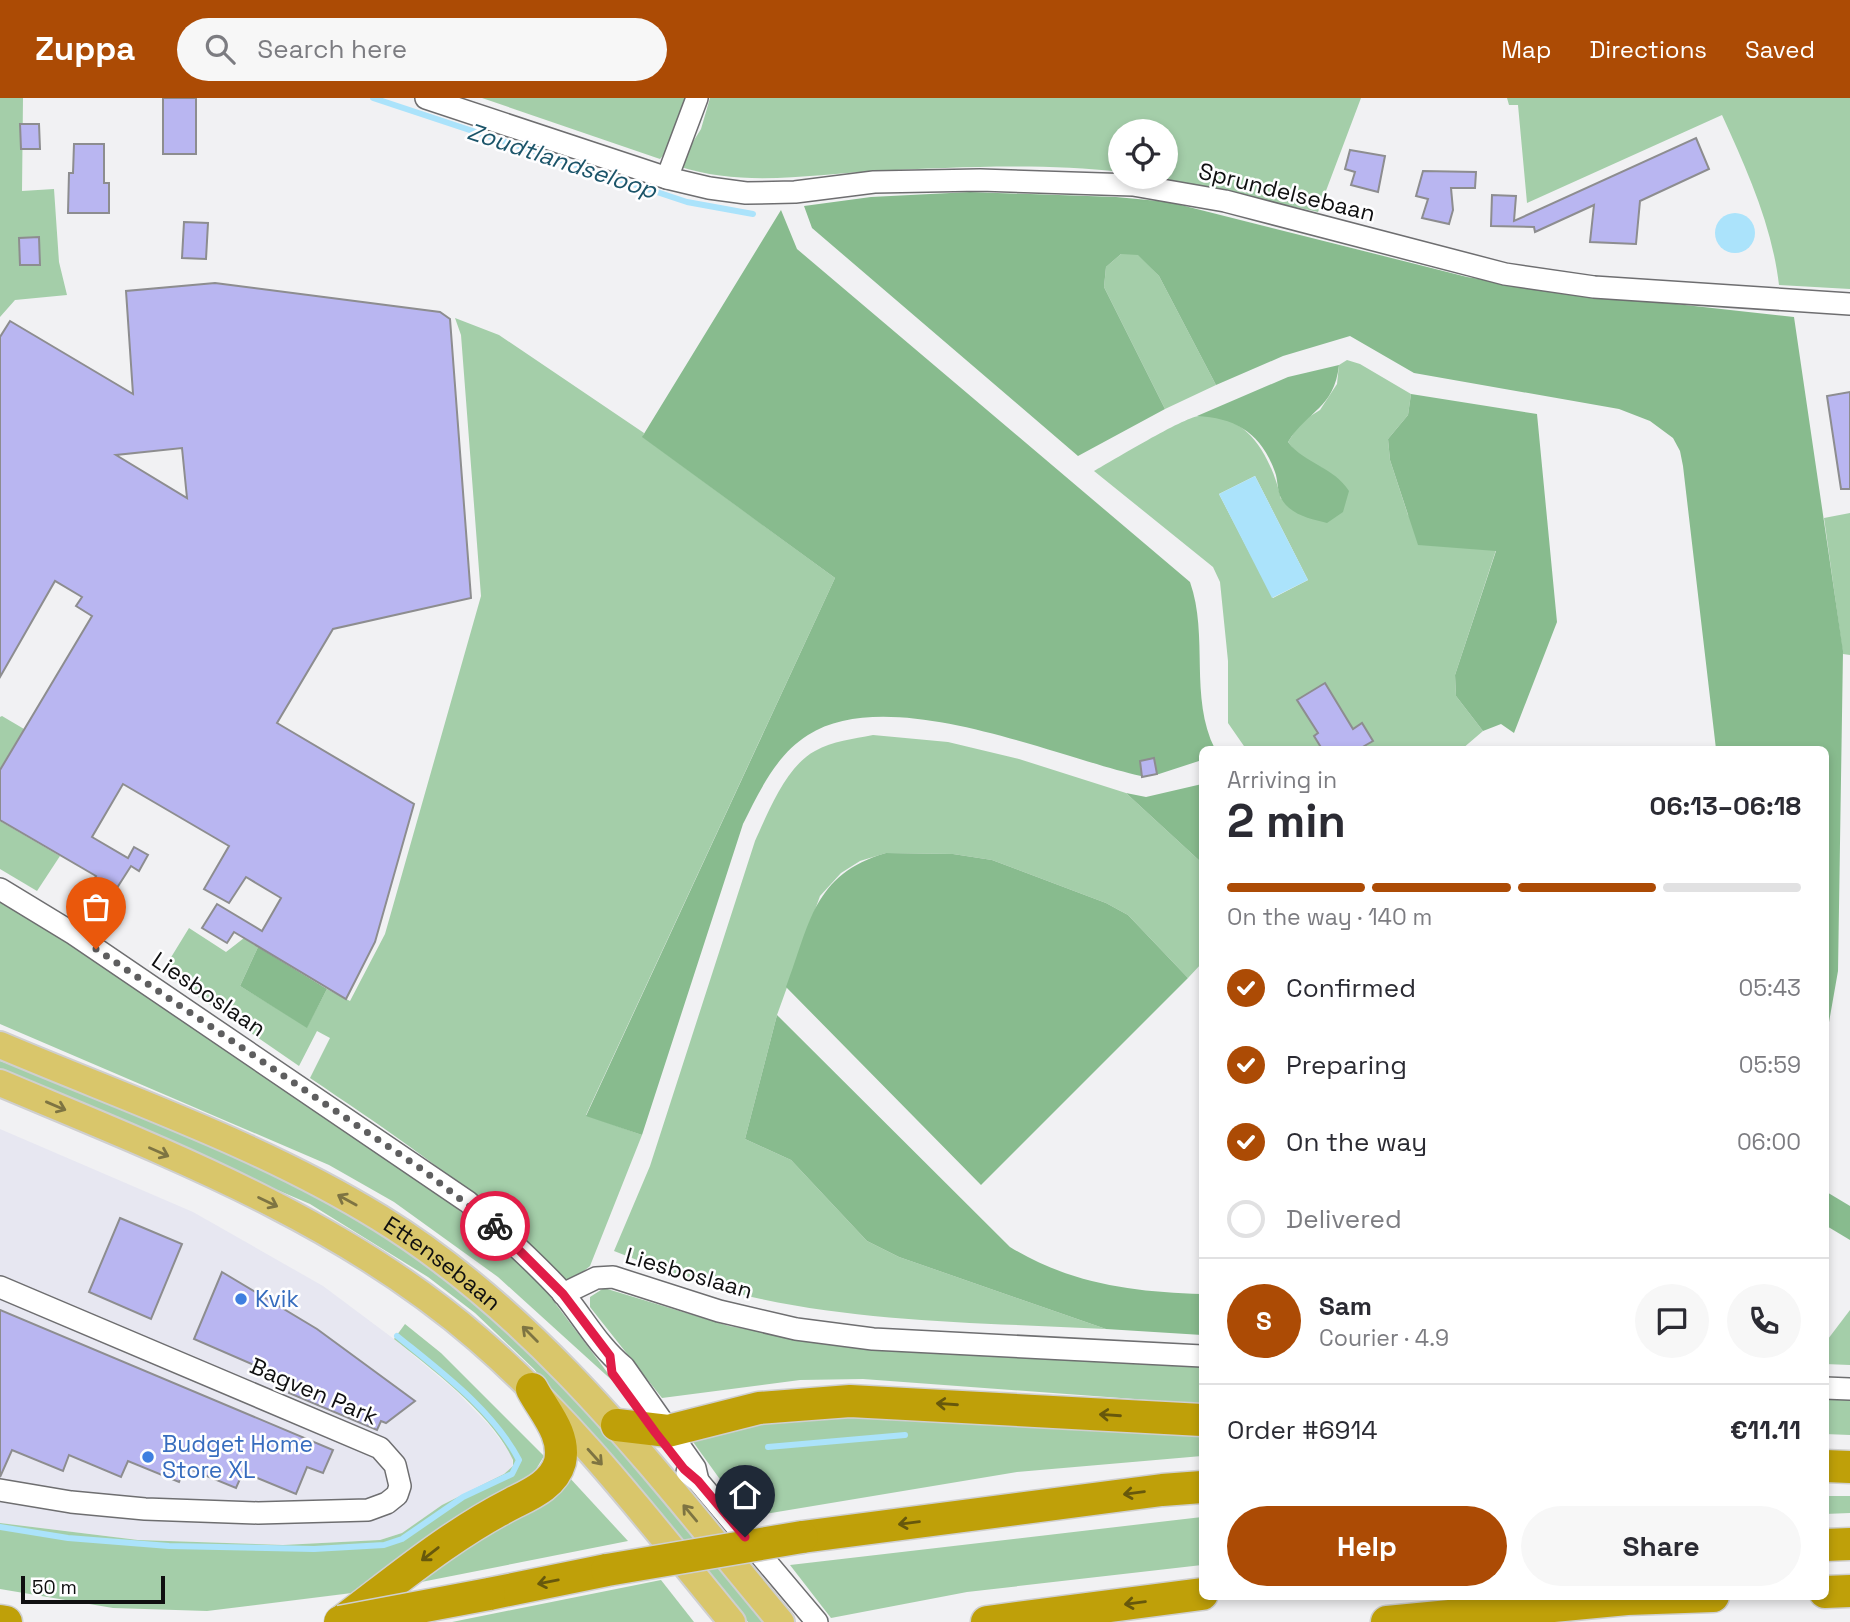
<!DOCTYPE html>
<html lang="en">
<head>
<meta charset="utf-8">
<style>
	body { margin:0; font-family:"Space Grotesk",sans-serif; background:#f7f7f7; color:#2b2b33; height:100vh; display:flex; flex-direction:column; font-size:26px; white-space:nowrap }
	* { box-sizing:border-box; margin:0 }
	p { font-size:23px; color:#7c7c81 }
	.icon { flex:none; width:38px; height:38px; fill:none; stroke:currentColor; stroke-width:2; stroke-linecap:round; stroke-linejoin:round }
	.map { position:relative; flex:1; overflow:hidden }
	.sheet { position:absolute; left:1199px; top:648px; width:630px; height:854px; display:flex; flex-direction:column; background:#fff; border-radius:10px; box-shadow:0 4px 10px #0003 }
	.sheet>* { flex:none }
	.fabs { position:absolute; left:1108px; top:21px; display:grid; gap:14px }
	.fabs a { display:grid; place-items:center; width:70px; height:70px; border-radius:50%; background:#fff; box-shadow:0 4px 10px #0003; font-size:35px }
	.scale { position:absolute; left:21px; bottom:18px; width:144px; box-sizing:border-box; padding-left:7px; border:4px solid #0f0f10; border-top:0; font-size:19px; line-height:24px; white-space:nowrap; color:#0f0f10; -webkit-text-stroke:5px #fefeff; paint-order:stroke }
	.pin { position:absolute; display:grid; place-items:center; width:60px; height:60px; color:#fff; margin:-72px -30px; border-radius:50% 50% 50% 0; rotate:-45deg; box-shadow:0 0 7px #0007 }
	.pin .icon { rotate:45deg }
	.courier { position:absolute; display:grid; place-items:center; width:70px; height:70px; margin:-35px; border:5px solid #e11d48; border-radius:50%; background:#fff; color:#222; box-shadow:0 2px 9px #0007 }
	.headline em { font-style:normal; font-weight:700 }
	.headline div { display:flex; flex-direction:column-reverse }
	.headline { display:flex; align-items:center; justify-content:space-between; height:119px; padding:0 28px }
	h1 { font-size:46px; font-weight:700; line-height:52px }
	.bar { display:grid; grid-template-columns:repeat(4,1fr); gap:10px 7px; align-content:center; height:84px; padding:0 28px }
	.bar i { height:9px; border-radius:5px; background:#e1e1e2 }
	.bar .current { background:#ac4b05 }
	.bar p { grid-column:span 4 }
	.line { display:flex; align-items:center; gap:18px; padding:0 28px; border-top:2px solid #e1e1e2 }
	.line div { flex:1 }
	.round { display:grid; place-items:center; flex:none; width:74px; height:74px; border-radius:37px; background:#f7f7f7 }
	ol { padding:0 28px; list-style:none }
	li { display:flex; align-items:center; gap:21px; height:77px }
	li p { margin-inline-start:auto }
	li .icon { padding:7px; border-radius:50%; background:#ac4b05; color:#fff; stroke-width:4 }
	li:last-child { color:#7c7c81 }
	li i { width:38px; height:38px; border:4px solid #e1e1e2; border-radius:50% }
	.primary-button { display:flex; gap:14px; margin-top:auto; padding:14px 28px }
	.primary-button a { flex:1; height:80px; border-radius:42px; background:#ac4b05; color:#fff; font-size:28px; font-weight:700; line-height:80px; text-align:center }
	.primary-button a+a { background:#f7f7f7; color:#2b2b33 }
	header { display:flex; align-items:center; gap:42px; box-sizing:border-box; height:98px; padding:0 35px; background:#ac4b05; color:#fff }
	header strong { font-size:33px }
	nav { display:flex; gap:38px; margin-inline-start:auto; font-size:24px }
	.search { width:490px; height:63px; background:#f7f7f7; display:flex; align-items:center; gap:18px; box-sizing:border-box; padding:0 24px; border-radius:38px; color:#7c7c81; font-size:26px }
	.map>svg:first-child { display:block }
	.built { fill:#e7e7f1 }
	.green { fill:#a4cea9; fill-rule:evenodd }
	.forest { fill:#88bb8e }
	.water { fill:#abe3fb }
	.lines { fill:none; stroke-linecap:round; stroke-linejoin:round }
	.stream { stroke:#abe3fb; stroke-width:6 }
	.building { fill:#b9b6f1; stroke:#8d8d8f; stroke-width:2; fill-rule:evenodd }
	.minor-casing { stroke:#6e6e70; stroke-width:24 }
	.major-casing { stroke:#cfcfcf; stroke-width:30 }
	.highway-casing { stroke:#cfcfcf; stroke-width:35 }
	.minor { stroke:#fff; stroke-width:21 }
	.major { stroke:#d9c66b; stroke-width:26 }
	.highway { stroke:#bfa009; stroke-width:32 }
	.highway-bridge-casing { stroke:#cfcfcf; stroke-width:35; stroke-linecap:butt }
	.highway-bridge { stroke:#bfa009; stroke-width:32 }
	.oneway { stroke:#7e7442 }
	.oneway2 { stroke:#67580c }
	.done { stroke:#5e5e5f; stroke-width:7; stroke-dasharray:0 12.6 }
	.route { stroke:#e11d48; stroke-width:9 }
	.shop-dot { fill:#3f7fe0; stroke:#fefeff; stroke-width:2.5 }
	.labels { text-anchor:middle; stroke-width:5; stroke-linejoin:round; paint-order:stroke }
	.street-label { font-size:23px; fill:#0f0f10; stroke:#fefeff }
	.shop-label { font-size:23px; fill:#366cbe; stroke:#fefeff; text-anchor:start }
	.water-label { font-size:24px; font-style:italic; fill:#1b5469; stroke:#fefeff }
</style>
</head>
<body>
<header>
<strong>Zuppa</strong>
<div class="search"><svg class="icon" aria-label="search" viewBox="0 0 24 24"><circle cx="10" cy="10" r="6"/><path d="M15 15l6 6"/></svg>Search here</div>
<nav><a>Map</a><a>Directions</a><a>Saved</a></nav>
</header>
<div class="map">
<svg width="1850" height="1524" viewBox="0 0 1850 1524">
	<rect width="100%" height="100%" fill="#f1f1f3"/>
	<polygon class="built" points="0,1031 193,1114 323,1188 394,1241 456,1293 489,1327 512,1357 513,1368 504,1376 442,1407 402,1435 380,1442 283,1447 138,1442 0,1425"/>
	<g class="green">
		<polygon points="0,0 23,0 22,93 54,91 59,164 67,197 15,202 0,219"/>
		<polygon points="482,0 694,0 674,45 660,61"/>
		<path d="M710 0H1361L1318 114 1157 79H1166V33H1120V74C1047 65 954 69 880 73 812 76 744 90 678 68L701 31Z"/>
		<path d="M1507 0H1850V191L1779 187C1772 127 1747 72 1722 17L1527 105 1518 7H1509Z"/>
		<polygon points="1121,156 1138,156 1159,178 1216,287 1165,311 1104,189 1106,169"/>
		<path d="M455 220 499 237 644 335 643 339 835 480 586 1017 642 1037 590 1168 573 1182H562C486 1097 403 1043 310 980L330 940 317 933 299 968 162 874 189 830 226 854 244 840 258 849 240 888 307 929 327 891 350 903 385 836 481 498 461 237Z"/>
		<path d="M1347 262 1360 266 1411 296 1408 317 1388 341 1390 362 1408 417 1462 449 1496 452 1455 577 1456 598 1483 633 1462 651H1246L1228 625V563L1220 484 1213 469 1094 373C1114 362 1182 320 1199 318 1248 313 1272 361 1281 401L1322 370 1300 359 1288 344 1301 324 1320 312 1337 286 1339 267ZM1255 378 1308 482 1273 500 1219 396Z"/>
		<polygon points="1850,415 1850,557 1843,556 1824,420"/>
		<polygon points="2,618 24,631 0,671 0,619"/>
		<path d="M873 637 948 644 1019 661 1126 695 1202 765V865L1188 880 1128 817 1106 805 992 762 953 756 886 755 860 763 841 775 820 798 777 917 745 1041 791 1062 867 1143 899 1159 1106 1231C991 1225 874 1225 761 1201 710 1190 662 1172 614 1153L650 1068 755 743C768 715 786 668 815 653 833 643 853 641 873 637Z"/>
		<polygon points="0,723 60,758 37,793 0,771"/>
		<polygon points="0,800 50,830 376,1050 453,1107 540,1185 616,1286 498,1179 394,1104 329,1067 0,926"/>
		<path d="M0 963C61 983 118 1008 177 1034 305 1089 427 1150 528 1248 615 1332 689 1431 767 1524H748L534 1271 475 1215 428 1179 310 1106 0 973Z"/>
		<polygon points="604,1190 729,1228 825,1245 890,1253 1202,1268 1202,1306 863,1281 800,1282 662,1300 590,1209 590,1199"/>
		<polygon points="1850,1212 1850,1267 1825,1266 1825,1245"/>
		<path d="M405 1226 441 1255 544 1358 535 1373 518 1387 360 1494 207 1513 113 1510 0 1491V1425L138 1442 283 1447 380 1442 402 1435 442 1407 504 1376 513 1368V1362C493 1317 432 1271 394 1241Z"/>
		<polygon points="1825,1299 1850,1301 1850,1337 1825,1336"/>
		<polygon points="843,1313 1202,1329 1202,1358 1017,1374 747,1419 691,1341 742,1327"/>
		<polygon points="568,1378 628,1443 406,1487"/>
		<polygon points="1825,1398 1850,1398 1850,1415 1825,1416"/>
		<polygon points="1202,1419 1202,1467 967,1494 831,1520 790,1467"/>
		<polygon points="661,1482 694,1524 452,1524"/>
	</g>
	<g class="forest">
		<polygon points="970,94 1116,99 1169,104 1467,179 1540,191 1794,219 1843,553 1838,873 1825,947 1825,651 1716,651 1683,368 1680,353 1673,340 1650,323 1619,311 1414,275 1350,238 1283,258 1216,287 1159,178 1138,157 1121,156 1106,169 1104,189 1165,311 1078,358 812,130 804,108 871,99"/>
		<path d="M781 112 797 151 1190 484C1209 538 1189 599 1215 651H1202V662L1159 676 1141 678C1055 659 890 585 808 637 776 657 759 694 743 726L642 1037 586 1018 835 480 642 339Z"/>
		<path d="M1339 267C1334 311 1308 312 1288 344 1305 366 1334 369 1349 393L1343 414 1327 425C1311 421 1290 417 1281 400 1277 392 1278 382 1275 374 1261 335 1236 320 1197 318L1288 279Z"/>
		<polygon points="1411,296 1537,316 1557,524 1514,635 1501,626 1483,633 1456,598 1455,577 1496,453 1418,447 1390,362 1388,341 1408,317"/>
		<polygon points="1202,686 1202,765 1126,695 1146,699"/>
		<path d="M886 755 953 756 992 762 1106 805 1128 817 1188 880 981 1087 786 889C810 826 813 776 886 755Z"/>
		<polygon points="258,849 327,891 307,930 240,888"/>
		<path d="M777 917 1010 1149C1071 1186 1133 1194 1202 1196V1237L1106 1231 899 1159 867 1143 791 1062 745 1041Z"/>
		<polygon points="1825,1093 1850,1108 1850,1142 1825,1127"/>
	</g>
	<g class="water">
		<circle cx="1735" cy="135" r="20"/>
		<polygon points="1255,378 1308,482 1272,500 1219,396"/>
	</g>
	<g class="lines">
		<g class="stream">
			<polyline points="373,0 687,104 753,116"/>
			<polyline points="768,1349 905,1337"/>
			<path d="M0 1429 68 1440 169 1448 314 1451 384 1447 402 1441 463 1399 512 1376 519 1362C493 1312 440 1273 397 1238"/>
		</g>
	</g>
	<g class="building">
		<rect x="163" y="0" width="33" height="56"/>
		<polygon points="20,26 39,26 40,51 21,51"/>
		<polygon points="1696,40 1709,71 1640,103 1636,146 1590,144 1594,107 1535,134 1534,129 1491,128 1492,97 1516,98 1514,123"/>
		<polygon points="74,46 104,46 104,85 109,85 109,115 68,115 69,75 73,75"/>
		<polygon points="1350,52 1385,58 1378,94 1351,87 1355,74 1345,71"/>
		<polygon points="1423,73 1476,74 1475,90 1451,90 1453,112 1449,126 1422,120 1428,101 1416,98"/>
		<polygon points="184,124 208,125 206,161 182,160"/>
		<polygon points="39,139 40,167 20,167 19,140"/>
		<path d="M215 185 440 214 450 221 471 500 333 531 277 625 414 706 375 844 346 901 234 834 227 845 202 830 217 806 262 833 281 800 246 779 229 805 204 791 229 748 123 686 92 739 128 760 134 749 148 757 139 773 131 768 106 807 101 788 93 783 96 778 0 722V672L92 518 76 508 82 499 55 483 0 579V239L10 223 133 296 126 193ZM182 350 187 400 116 357Z"/>
		<polygon points="1850,294 1850,391 1841,391 1827,298"/>
		<polygon points="1325,585 1353,631 1362,625 1373,643 1359,651 1322,651 1314,638 1318,635 1297,602"/>
		<polygon points="1154,660 1157,676 1142,679 1140,663"/>
		<polygon points="120,1120 182,1146 151,1221 89,1194"/>
		<polygon points="222,1174 317,1231 415,1303 386,1325 381,1323 377,1332 289,1295 293,1284 194,1241"/>
		<polygon points="0,1212 333,1352 323,1375 307,1369 296,1396 243,1374 236,1390 185,1369 179,1384 128,1363 121,1379 69,1357 63,1373 12,1352 0,1379"/>
	</g>
	<g class="lines">
		<defs>
			<g id="minor">
				<polyline points="426,0 667,80 709,90 746,95 795,94 874,84 980,82 1133,87 1225,103 1505,176 1594,189 1850,206"/>
				<polyline points="667,80 697,0"/>
				<path d="M0 791 74 836 468 1104C500 1133 533 1162 562 1194 583 1219 598 1248 624 1269L695 1370 698 1383"/>
				<polyline points="0,1189 380,1350 395,1367 400,1388 397,1397 387,1405 368,1412 258,1415 145,1411 71,1404 0,1392"/>
				<polyline points="563,1196 596,1180 613,1179 719,1213 796,1231 873,1241 1202,1258"/>
				<polyline points="1825,1290 1850,1291"/>
				<polyline points="687,1374 698,1383 817,1524"/>
			</g>
			<g id="major">
				<path id="s1" d="M0 947C127 1001 262 1047 380 1120 544 1221 659 1378 781 1524"/>
				<path d="M0 985C166 1055 340 1121 478 1241 574 1324 652 1427 732 1524"/>
			</g>
			<g id="highway">
				<polyline points="617,1327 668,1333 759,1310 850,1303 1202,1322"/>
				<polyline points="1825,1368 1850,1369"/>
				<polyline points="802,1439 1162,1392 1202,1389"/>
				<polyline points="1825,1447 1850,1446"/>
				<polyline points="1825,1494 1850,1493"/>
				<polyline points="489,1496 607,1472"/>
				<polyline points="0,1523 6,1524"/>
				<path d="M341 1524C397 1482 450 1437 513 1405 531 1396 554 1386 560 1364 566 1336 544 1314 532 1291"/>
				<polyline points="987,1524 1202,1496"/>
				<polyline points="1387,1524 1627,1501 1713,1498"/>
			</g>
		</defs>
		<use href="#minor" class="minor-casing"/>
		<use href="#major" class="major-casing"/>
		<use href="#highway" class="highway-casing"/>
		<use href="#minor" class="minor"/>
		<use href="#major" class="major"/>
		<use href="#highway" class="highway"/>
		<defs>
			<g id="highway-bridge">
				<polyline points="607,1472 802,1439"/>
				<polyline points="340,1524 489,1496"/>
			</g>
		</defs>
		<use href="#highway-bridge" class="highway-bridge-casing"/>
		<use href="#highway-bridge" class="highway-bridge"/>
	</g>
	<defs><path id="oneway-shaft" d="M-6 0H5M1.5-3L5.5 0L1.5 3" fill="none" stroke-width="1.6" stroke-linecap="round" stroke-linejoin="round" transform="scale(1.75)"/></defs>
	<g class="oneway">
		<use href="#oneway-shaft" transform="translate(56 1008) rotate(23)"/>
		<use href="#oneway-shaft" transform="translate(159 1054) rotate(24)"/>
		<use href="#oneway-shaft" transform="translate(347 1102) rotate(-151)"/>
		<use href="#oneway-shaft" transform="translate(268 1104) rotate(26)"/>
		<use href="#oneway-shaft" transform="translate(530 1236) rotate(-135)"/>
		<use href="#oneway-shaft" transform="translate(595 1359) rotate(48)"/>
		<use href="#oneway-shaft" transform="translate(690 1415) rotate(-130)"/>
	</g>
	<g class="oneway2">
		<use href="#oneway-shaft" transform="translate(947 1306) rotate(-176)"/>
		<use href="#oneway-shaft" transform="translate(1110 1317) rotate(-176)"/>
		<use href="#oneway-shaft" transform="translate(1134 1395) rotate(173)"/>
		<use href="#oneway-shaft" transform="translate(909 1425) rotate(173)"/>
		<use href="#oneway-shaft" transform="translate(430 1456) rotate(142)"/>
		<use href="#oneway-shaft" transform="translate(548 1484) rotate(169)"/>
		<use href="#oneway-shaft" transform="translate(1135 1505) rotate(173)"/>
	</g>
	<g class="lines">
		<polyline class="done" points="96,851 423,1072 495,1128"/>
		<polyline class="route" points="495,1128 563,1196 610,1258 612,1275 655,1334 684,1371 698,1383 745,1439"/>
	</g>
	<g class="shop-dot">
		<circle cx="241" cy="1201" r="7"/>
		<circle cx="148" cy="1359" r="7"/>
	</g>
	<g class="labels">
		<g class="street-label">
			<text transform="translate(1287 94) rotate(14)" y="8">Sprundelsebaan</text>
			<text transform="translate(209 896) rotate(34)" y="8">Liesboslaan</text>
			<text dy="8" stroke="none"><textPath href="#s1" startOffset="495">Ettensebaan</textPath></text>
			<text transform="translate(689 1175) rotate(16)" y="8">Liesboslaan</text>
			<text transform="translate(314 1293) rotate(23)" y="8">Bagven Park</text>
		</g>
		<g class="shop-label">
			<text x="255" y="1209">Kvik</text>
			<text x="162" y="1354">Budget Home<tspan x="162" dy="26">Store XL</tspan></text>
		</g>
		<g class="water-label">
			<text transform="translate(562 63) rotate(18)" y="8">Zoudtlandseloop</text>
		</g>
	</g>
</svg>
<div class="fabs">
<a><svg class="icon" aria-label="locate" viewBox="0 0 24 24"><circle cx="12" cy="12" r="6"/><path d="M12 2v4M12 18v4M2 12h4M18 12h4"/></svg></a>
</div>
<div class="scale">50 m</div>
<div class="pin" style="left:96px;top:851px;background:#ea580c"><svg class="icon" aria-label="bag" viewBox="0 0 24 24"><path d="M5 8h14l-1 12H6zM9 8a3 3 0 0 1 6 0"/></svg></div>
<div class="pin" style="left:745px;top:1439px;background:#1f2937"><svg class="icon" aria-label="home" viewBox="0 0 24 24"><path d="M3 11l9-7 9 7M6 9v11h12V9"/></svg></div>
<div class="courier" style="left:495px;top:1128px"><svg class="icon" aria-label="bike" viewBox="0 0 24 24"><circle cx="6" cy="16" r="4"/><circle cx="18" cy="16" r="4"/><path d="M6 16l4-8h5l3 8M10 8l3 8H6M13 5h3"/></svg></div>
<section class="sheet">
<div class="headline"><div><h1>2 min</h1><p>Arriving in</p></div><em>06:13–06:18</em></div>
<div class="bar"><i class="current"></i><i class="current"></i><i class="current"></i><i></i><p>On the way · 140 m</p></div>
<ol>
<li><svg class="icon" aria-label="check" viewBox="0 0 24 24"><path d="M5 12l5 5 9-10"/></svg>Confirmed<p>05:43</p></li>
<li><svg class="icon" aria-label="check" viewBox="0 0 24 24"><path d="M5 12l5 5 9-10"/></svg>Preparing<p>05:59</p></li>
<li><svg class="icon" aria-label="check" viewBox="0 0 24 24"><path d="M5 12l5 5 9-10"/></svg>On the way<p>06:00</p></li>
<li><i></i>Delivered</li>
</ol>
<div class="line" style="height:126px"><b class="round" style="background:#ac4b05;color:#fff">S</b><div><b>Sam</b><p>Courier · 4.9</p></div><a class="round"><svg class="icon" aria-label="chat" viewBox="0 0 24 24"><path d="M4 5h16v11H9l-5 4z"/></svg></a><a class="round"><svg class="icon" aria-label="phone" viewBox="0 0 24 24"><path d="M5 4h4l2 5-3 2q2 4 5 5l2-3 5 2v4C11 20 4 13 5 4z"/></svg></a></div>
<div class="line" style="height:91px"><div>Order #6914</div><b>€11.11</b></div>
<div class="primary-button"><a>Help</a><a>Share</a></div>
</section>
</div>
</body>
</html>
